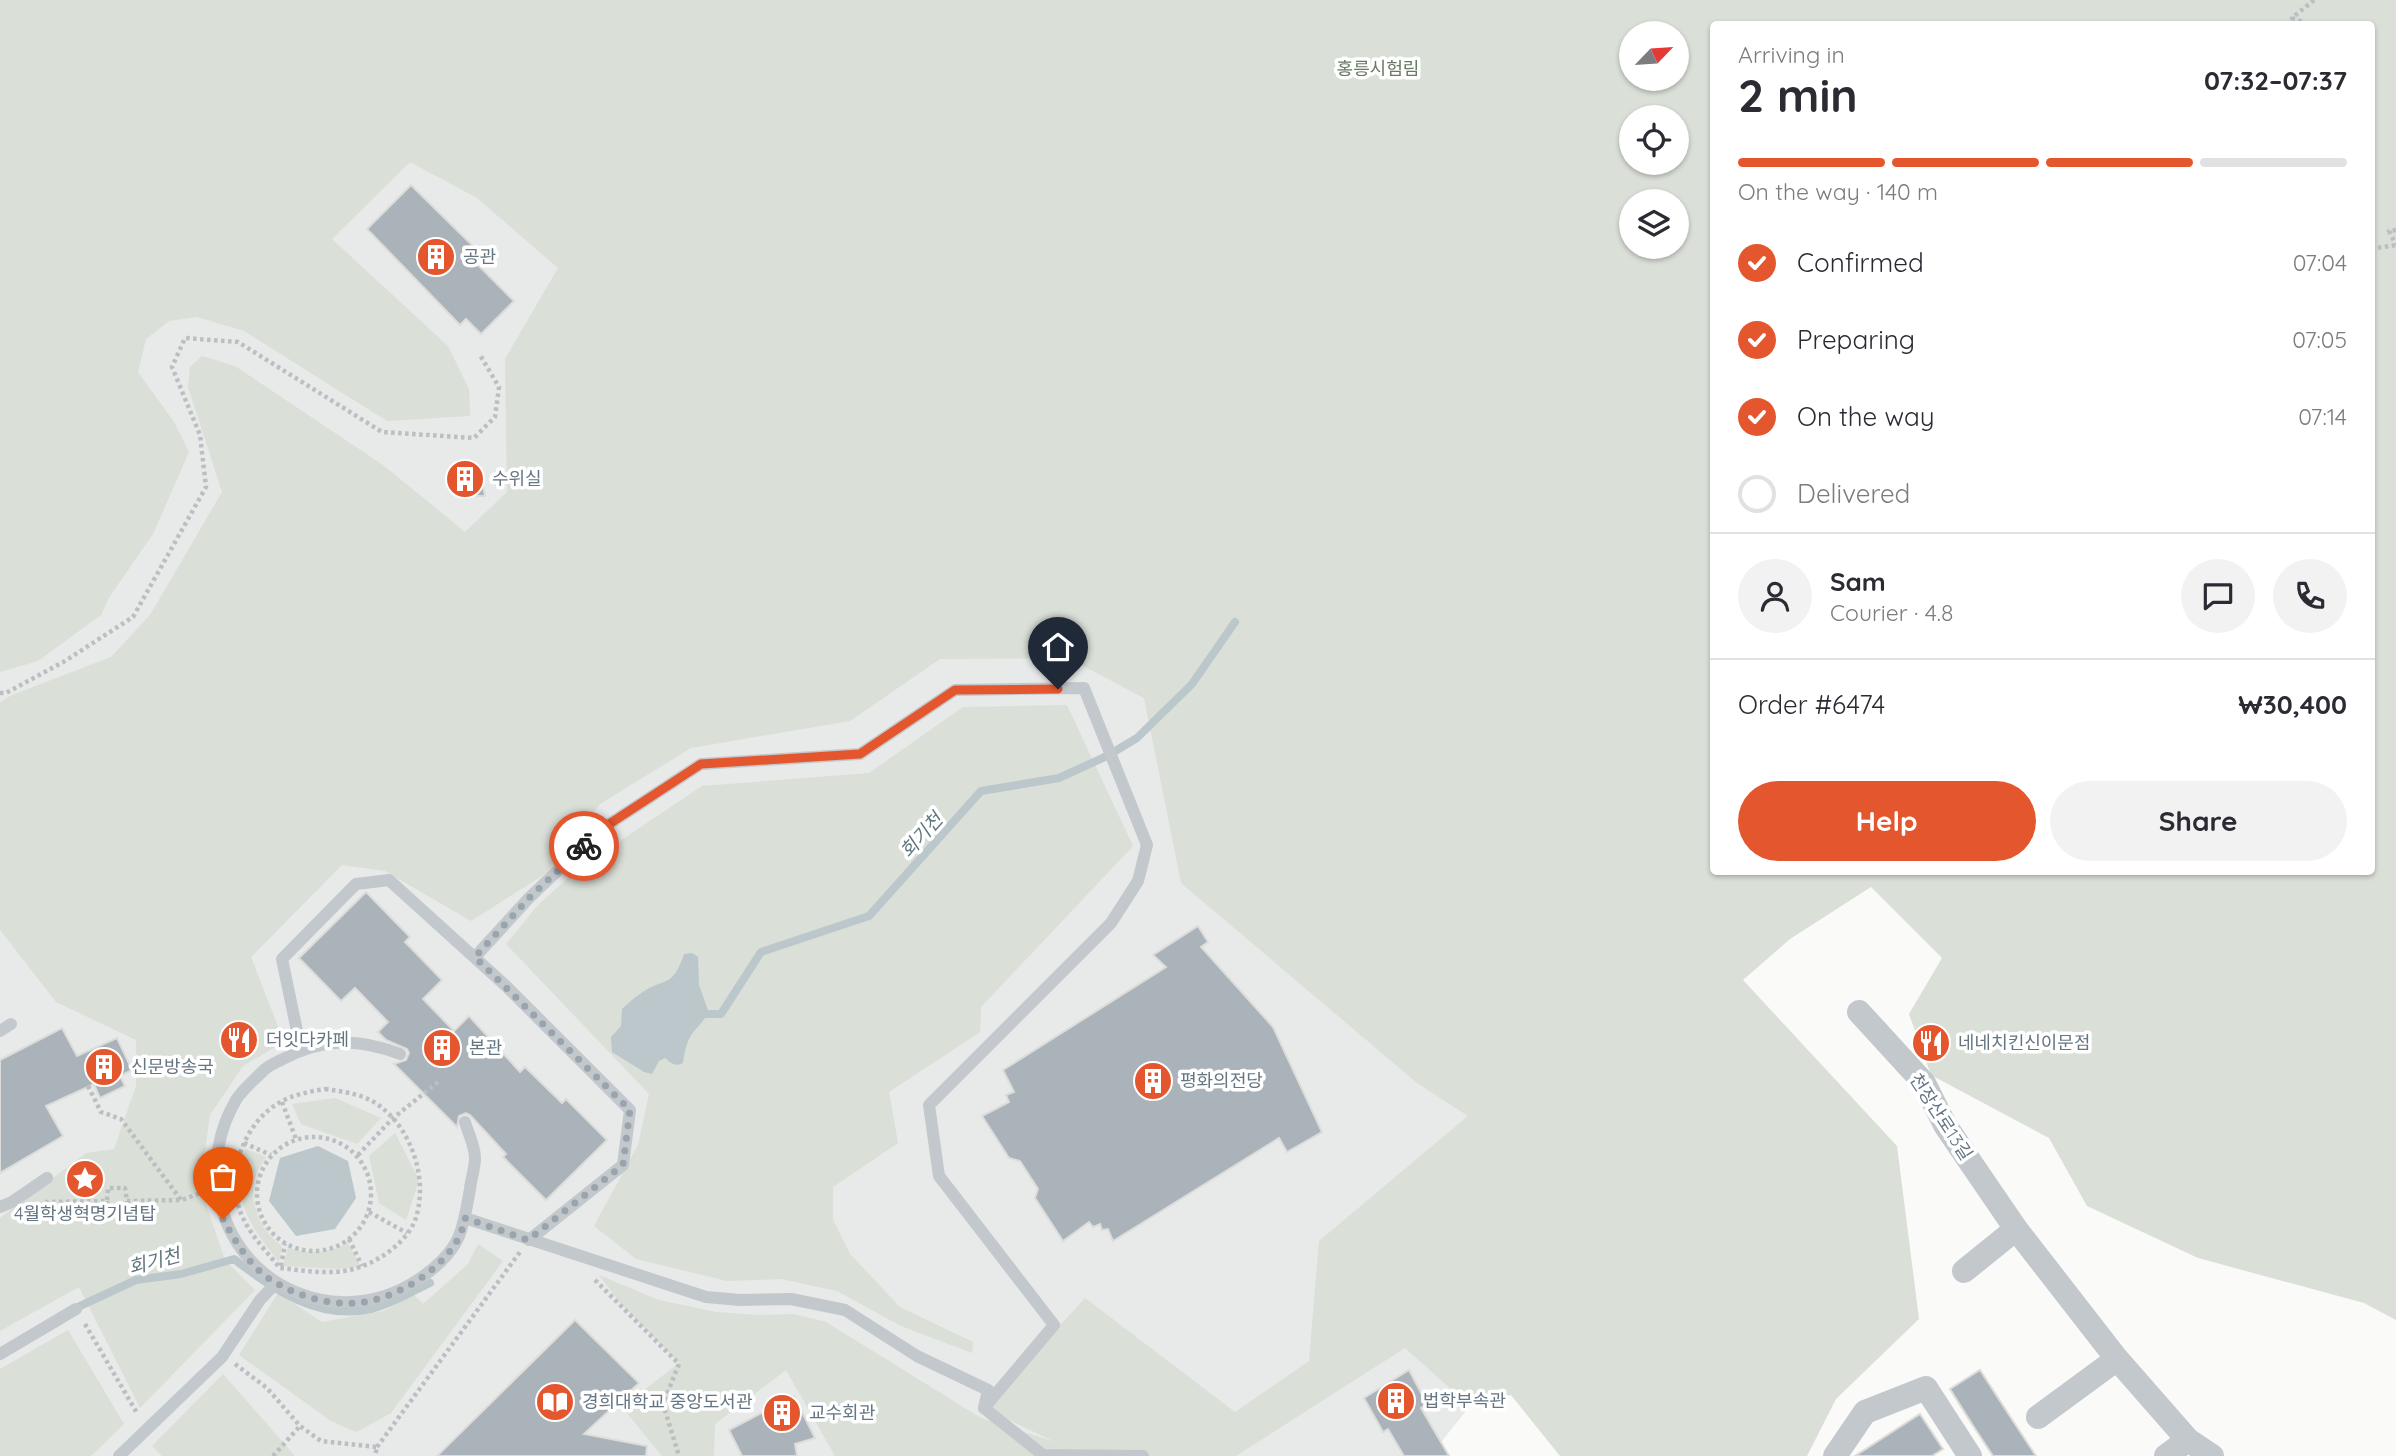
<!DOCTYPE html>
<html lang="en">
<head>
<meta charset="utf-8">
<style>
	body { margin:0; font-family:Quicksand,"Noto Sans KR",sans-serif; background:#f2f2f3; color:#2b2b33; height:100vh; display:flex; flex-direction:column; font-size:26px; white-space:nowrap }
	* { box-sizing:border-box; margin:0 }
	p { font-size:23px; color:#7c7c81 }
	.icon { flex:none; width:38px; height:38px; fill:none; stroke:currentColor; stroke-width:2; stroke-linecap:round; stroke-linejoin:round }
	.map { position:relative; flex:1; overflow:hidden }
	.side { position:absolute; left:1710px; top:21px; width:665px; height:854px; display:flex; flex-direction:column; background:#fff; border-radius:7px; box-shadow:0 2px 5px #0004 }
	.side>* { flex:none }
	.needle { width:46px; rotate:65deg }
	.fabs { position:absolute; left:1619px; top:21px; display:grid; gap:14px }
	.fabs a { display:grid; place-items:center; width:70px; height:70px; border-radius:50%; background:#fff; box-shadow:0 2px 5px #0004; font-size:35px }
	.pin { position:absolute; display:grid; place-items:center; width:60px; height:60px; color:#fff; margin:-72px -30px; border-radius:50% 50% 50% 0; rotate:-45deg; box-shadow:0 0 7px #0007 }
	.pin .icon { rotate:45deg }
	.courier { position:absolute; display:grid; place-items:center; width:70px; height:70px; margin:-35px; border:5px solid #e4572e; border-radius:50%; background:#fff; color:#222; box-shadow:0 2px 9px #0007 }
	.overview em { font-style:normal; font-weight:700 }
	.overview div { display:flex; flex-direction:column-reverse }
	.overview { display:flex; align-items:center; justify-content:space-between; height:119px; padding:0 28px }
	h1 { font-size:46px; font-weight:700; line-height:52px }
	.bar { display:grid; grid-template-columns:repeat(4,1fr); gap:10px 7px; align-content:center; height:84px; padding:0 28px }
	.bar i { height:9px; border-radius:5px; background:#e1e1e2 }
	.bar .current { background:#e4572e }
	.bar p { grid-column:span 4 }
	.line { display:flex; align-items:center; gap:18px; padding:0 28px; border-top:2px solid #e1e1e2 }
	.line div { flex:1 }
	.round { display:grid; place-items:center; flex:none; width:74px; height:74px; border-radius:37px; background:#f2f2f3 }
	ol { padding:0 28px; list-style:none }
	li { display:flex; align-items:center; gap:21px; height:77px }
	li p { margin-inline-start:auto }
	li .icon { padding:7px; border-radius:50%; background:#e4572e; color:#fff; stroke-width:4 }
	li:last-child { color:#7c7c81 }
	li i { width:38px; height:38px; border:4px solid #e1e1e2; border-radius:50% }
	.primary-button { display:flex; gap:14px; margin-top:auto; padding:14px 28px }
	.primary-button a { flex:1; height:80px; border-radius:42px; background:#e4572e; color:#fff; font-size:28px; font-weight:700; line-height:80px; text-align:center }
	.primary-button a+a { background:#f2f2f3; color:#2b2b33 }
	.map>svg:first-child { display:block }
	.built { fill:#e8e9e9; fill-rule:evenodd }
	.green { fill:#dadfd7; fill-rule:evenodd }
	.water { fill:#bbc7cb }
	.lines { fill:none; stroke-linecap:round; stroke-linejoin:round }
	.stream { stroke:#bbc7cb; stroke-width:8 }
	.building { fill:#aab3b9; stroke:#dcdcda; stroke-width:2 }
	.path { stroke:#bbbfc2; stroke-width:4.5; stroke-dasharray:3.5 3.5; stroke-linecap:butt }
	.service { stroke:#c3c8cc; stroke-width:12 }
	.minor { stroke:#c3c8cc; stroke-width:24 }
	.done { stroke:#99a4ac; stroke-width:7; stroke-dasharray:0 12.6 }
	.route { stroke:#e4572e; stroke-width:9 }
	.labels { text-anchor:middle; stroke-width:7; stroke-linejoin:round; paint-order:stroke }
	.park-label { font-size:18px; fill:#687a64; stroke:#fff }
	.poi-label { font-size:18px; fill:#657683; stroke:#fff; text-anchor:start }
	.street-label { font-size:18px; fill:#657683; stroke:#fff }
	.water-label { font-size:19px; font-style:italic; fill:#60757c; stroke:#fff }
</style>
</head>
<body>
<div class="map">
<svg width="2396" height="1456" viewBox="0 0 2396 1456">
	<rect width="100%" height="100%" fill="#fafaf8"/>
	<path class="built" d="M0 0 1631 117V163H1676L1713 139 1468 1116 1417 1223 1470 1406 1430 1456H0ZM1631 201H1676V247H1631Z"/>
	<g class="green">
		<path d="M0 0H2396V1320L2364 1303 2198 1258 2087 1206 2049 1138 1931 1075 1909 1014 1942 958 1871 887 1790 939 1743 980 1897 1146 1919 1319 1836 1399 1807 1456H1560L1511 1395 1470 1406 1405 1348 1236 1456H835L786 1370 715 1424 714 1456H662L622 1407 679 1363 620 1303 599 1275 659 1300 716 1312 758 1315 794 1314 826 1322 981 1418 1055 1442 984 1408 1085 1298 1235 1412 1309 1361 1319 1241 1468 1116 1417 1083 1181 883 1144 698 1068 658 940 659 850 721 691 748 600 804 548 872 471 921 385 871 342 865 251 957 284 1042 243 1066 210 1115 203 1165 204 1198 225 1260 255 1290 140 1408 79 1287 0 1331V1218L86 1153 114 1149 136 1086V1040L56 1002 0 930V702L12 695 111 657 150 615 222 492 188 387 190 367 202 356 235 366 383 465 465 532 507 492 505 359 558 268 477 198 410 162 332 239 448 346 469 389 470 416 387 421 244 331 197 317 169 321 146 339 138 372 174 422 189 452 153 534 110 596 101 615 38 661 0 672ZM1713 24H2371V872H1713ZM1631 33H1676V79H1631ZM1631 117H1676V163H1631ZM1631 201H1676V247H1631Z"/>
		<polygon points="1067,705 1133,846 981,1007 980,1032 889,1092 898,1143 833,1187 833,1220 850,1254 900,1307 973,1342 972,1353 901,1326 837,1291 781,1279 727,1281 636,1259 594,1226 638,1145 649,1094 506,944 538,905 578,869 702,786 869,773 963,707"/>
		<polygon points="335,1098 381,1118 357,1144 301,1124 292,1104"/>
		<polygon points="395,1133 419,1180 406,1220 379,1203 369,1156"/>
		<path d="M246 1149 266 1157C262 1164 255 1174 254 1182 250 1208 262 1231 282 1246L279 1262C256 1233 240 1215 240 1176 240 1167 240 1157 246 1149Z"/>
		<path d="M348 1243 361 1267 338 1269 283 1266 288 1248C310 1254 328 1254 348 1243Z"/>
		<polygon points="478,1244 503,1261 391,1413 356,1432 331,1421 239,1355 278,1293 322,1322 383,1311 414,1295 423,1304 468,1264"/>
		<polygon points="68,1330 124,1424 91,1456 0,1456 0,1369"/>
		<polygon points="223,1374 295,1456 162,1456 152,1446"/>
	</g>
	<g class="water">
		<path d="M692 953 698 957 699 985 709 1013C691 1037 688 1032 683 1063 675 1067 671 1063 665 1058L659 1061 652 1074 644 1072 612 1052 611 1037 621 1026 622 1009C628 1004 633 998 640 994 665 976 672 990 684 954Z"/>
		<polygon points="318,1146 348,1161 356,1198 335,1229 296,1236 269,1201 280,1158"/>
	</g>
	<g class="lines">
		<g class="stream">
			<polyline points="701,1014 721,1014 761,952 869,916 981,791 1059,778 1107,756 1137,738 1192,684 1235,622"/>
			<path d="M80 1306 136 1280 181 1274 234 1259C272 1289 319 1321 371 1309 392 1304 411 1292 430 1283"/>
		</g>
	</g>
	<g class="building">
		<polygon points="411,185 481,254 474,261 514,301 481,334 466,319 460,325 367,229"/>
		<polygon points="458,465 470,467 476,476 481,476 485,496 466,496 446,482"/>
		<polygon points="366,892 410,937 405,942 442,980 423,999 454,1031 469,1016 520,1072 525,1067 562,1103 566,1099 607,1140 546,1200 503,1157 506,1154 470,1115 466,1113 459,1116 457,1127 394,1064 406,1060 409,1053 407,1049 386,1040 378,1032 388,1022 355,988 341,1001 299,958"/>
		<polygon points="1198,926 1208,942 1201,947 1273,1027 1322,1132 1287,1152 1279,1138 1113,1241 1108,1229 1102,1230 1100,1224 1093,1227 1089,1222 1063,1241 1035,1198 1038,1189 1020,1161 1009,1158 982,1116 1009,1102 1006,1095 1014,1092 1003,1070 1166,967 1153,955"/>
		<polygon points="62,1028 77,1056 117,1038 132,1070 120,1076 125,1086 100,1098 94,1084 46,1106 63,1136 0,1173 0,1060"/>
		<polygon points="575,1320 639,1383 584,1434 647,1446 646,1456 437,1456"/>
		<polygon points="1409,1370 1427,1404 1421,1408 1449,1456 1404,1456 1388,1429 1383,1432 1364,1398"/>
		<polygon points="1980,1370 2011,1418 2036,1456 1993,1456 1972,1424 1950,1389"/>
		<polygon points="794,1396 815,1438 795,1444 797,1456 742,1456 729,1430"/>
		<polygon points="1920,1414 1943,1449 1932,1456 1855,1456"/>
	</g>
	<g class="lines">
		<g class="path">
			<polyline points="2308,24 2292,18 2314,0"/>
			<polyline points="2396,230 2389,231 2396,245"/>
			<polyline points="2371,249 2396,245"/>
			<polyline points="0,693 6,693 65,661 133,617 206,487 200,435 172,367 185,338 238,342 382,432 474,438 495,417 499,387 480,355"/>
			<polyline points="88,1086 101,1112 121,1119 181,1200"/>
			<path d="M325 1089C345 1092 365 1094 381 1107 411 1130 427 1176 417 1214 411 1239 383 1259 360 1267 335 1276 307 1271 280 1268 267 1252 251 1236 242 1216 226 1180 240 1133 270 1109 286 1096 306 1092 325 1089Z"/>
			<polyline points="282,1102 296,1139"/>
			<circle cx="314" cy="1194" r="57"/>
			<polyline points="244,1143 271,1155"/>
			<polyline points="358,1155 392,1119 438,1082"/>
			<polyline points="107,1201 108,1213 129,1211 127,1201"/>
			<polyline points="45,1202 107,1201 108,1188 125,1188 127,1201 182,1200 203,1192"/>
			<polyline points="369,1212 407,1233"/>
			<polyline points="349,1239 362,1266"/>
			<polyline points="281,1266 285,1244"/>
			<polyline points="595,1280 679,1364 663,1404 679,1456"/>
			<polyline points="85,1324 137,1413"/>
			<polyline points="235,1364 267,1388 300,1426 321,1441 377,1447 375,1456"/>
			<polyline points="377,1447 520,1252"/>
			<polyline points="273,1456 300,1426"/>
		</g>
		<g class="service">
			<polyline points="475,957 529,898 600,830 701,764 860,754 955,690 1084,688 1147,845 1138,881 1111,923 929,1105 939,1176 1054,1325 984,1408"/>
			<polyline points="0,1031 11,1024"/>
			<polyline points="303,1048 297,1031 282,959 356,884 389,880 506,986 630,1110 623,1165 529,1240"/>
			<path d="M400 1054C358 1038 323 1038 283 1059 275 1063 267 1066 261 1073 253 1081 242 1090 236 1100 219 1129 212 1164 219 1197 237 1288 338 1331 416 1281 432 1271 452 1254 459 1236 465 1221 467 1205 470 1189 471 1179 475 1168 475 1158 475 1146 468 1133 465 1122"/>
			<polyline points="0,1207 12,1202 47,1178"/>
			<polyline points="465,1218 706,1297 740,1300 791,1299 845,1310 917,1356 988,1390 984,1408 1043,1455 1143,1456"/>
			<polyline points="0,1354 76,1309"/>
			<polyline points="119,1456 222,1357 260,1300 276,1283"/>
		</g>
		<g class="minor">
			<polyline points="1859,1012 1924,1083 1945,1125 2016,1229 2117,1359 2188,1440 2212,1456"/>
			<polyline points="1964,1271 2016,1229"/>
			<polyline points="2038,1417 2117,1359"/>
			<polyline points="1835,1456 1865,1412 1926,1388 1970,1456"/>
			<polyline points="2166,1456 2188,1440"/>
		</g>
	</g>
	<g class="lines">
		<path class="done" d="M223 1219C237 1244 252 1271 278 1284 301 1297 330 1305 356 1303 394 1300 440 1272 458 1239 462 1233 463 1224 465 1218L528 1240 623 1165 630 1110 475 957 529 898 584 846"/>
		<polyline class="route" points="584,846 600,830 701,764 860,754 955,690 1058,689"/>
	</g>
	<defs>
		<symbol id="building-disc" viewBox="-11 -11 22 22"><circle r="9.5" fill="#e4572e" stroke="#fff"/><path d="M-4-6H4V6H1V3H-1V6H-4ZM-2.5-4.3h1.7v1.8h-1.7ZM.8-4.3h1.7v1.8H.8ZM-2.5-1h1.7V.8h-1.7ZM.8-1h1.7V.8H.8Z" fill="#fff"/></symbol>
		<symbol id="restaurant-disc" viewBox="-11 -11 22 22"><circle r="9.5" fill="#e4572e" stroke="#fff"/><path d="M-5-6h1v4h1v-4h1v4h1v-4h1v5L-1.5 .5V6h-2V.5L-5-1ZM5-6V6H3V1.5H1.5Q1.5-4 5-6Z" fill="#fff"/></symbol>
		<symbol id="sight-disc" viewBox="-11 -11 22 22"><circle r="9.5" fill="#e4572e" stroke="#fff"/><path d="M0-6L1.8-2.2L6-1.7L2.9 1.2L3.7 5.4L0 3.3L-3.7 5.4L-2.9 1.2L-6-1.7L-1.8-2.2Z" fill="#fff"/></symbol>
		<symbol id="library-disc" viewBox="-11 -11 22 22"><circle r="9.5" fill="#e4572e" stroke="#fff"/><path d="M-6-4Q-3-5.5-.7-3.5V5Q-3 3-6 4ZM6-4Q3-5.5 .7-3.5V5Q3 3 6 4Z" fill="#fff"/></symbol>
	</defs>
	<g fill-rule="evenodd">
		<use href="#building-disc" x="414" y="235" width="44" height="44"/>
		<use href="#building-disc" x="443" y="457" width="44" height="44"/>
		<use href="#restaurant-disc" x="217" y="1018" width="44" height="44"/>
		<use href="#restaurant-disc" x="1909" y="1021" width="44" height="44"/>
		<use href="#building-disc" x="420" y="1026" width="44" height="44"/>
		<use href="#building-disc" x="82" y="1045" width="44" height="44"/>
		<use href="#building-disc" x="1131" y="1059" width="44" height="44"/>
		<use href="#sight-disc" x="63" y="1157" width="44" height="44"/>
		<use href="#building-disc" x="1374" y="1379" width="44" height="44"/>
		<use href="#library-disc" x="533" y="1380" width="44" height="44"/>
		<use href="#building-disc" x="760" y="1391" width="44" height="44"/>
	</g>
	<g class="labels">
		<g class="park-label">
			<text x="1378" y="75">홍릉시험림</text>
		</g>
		<g class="poi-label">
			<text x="463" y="263">공관</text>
			<text x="492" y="485">수위실</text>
			<text x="266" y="1046">더잇다카페</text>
			<text x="1958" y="1049">네네치킨신이문점</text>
			<text x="469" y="1054">본관</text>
			<text x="131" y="1073">신문방송국</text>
			<text x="1180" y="1087">평화의전당</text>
			<text x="85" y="1220" text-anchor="middle">4월학생혁명기념탑</text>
			<text x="1423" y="1407">법학부속관</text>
			<text x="582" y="1408">경희대학교 중앙도서관</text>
			<text x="809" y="1419">교수회관</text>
		</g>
		<g class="street-label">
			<text transform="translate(1941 1117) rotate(57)" y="6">천장산로13길</text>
		</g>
		<g class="water-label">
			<text transform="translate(921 835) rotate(-48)" y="7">회기천</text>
			<text transform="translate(154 1261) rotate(-15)" y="7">회기천</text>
		</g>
	</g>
</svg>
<div class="fabs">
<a><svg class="needle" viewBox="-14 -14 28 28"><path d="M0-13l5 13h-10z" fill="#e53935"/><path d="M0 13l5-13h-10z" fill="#7c7c81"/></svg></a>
<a><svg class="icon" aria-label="locate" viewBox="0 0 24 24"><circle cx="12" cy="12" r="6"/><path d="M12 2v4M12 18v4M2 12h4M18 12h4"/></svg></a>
<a><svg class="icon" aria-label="layers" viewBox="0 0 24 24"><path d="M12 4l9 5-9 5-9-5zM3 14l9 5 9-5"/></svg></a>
</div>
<div class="pin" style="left:223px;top:1219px;background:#ea580c"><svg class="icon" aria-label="bag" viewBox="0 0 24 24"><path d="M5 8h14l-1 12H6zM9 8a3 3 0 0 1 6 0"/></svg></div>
<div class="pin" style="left:1058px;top:689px;background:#1f2937"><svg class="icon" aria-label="home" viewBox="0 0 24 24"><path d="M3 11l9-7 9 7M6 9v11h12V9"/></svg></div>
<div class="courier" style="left:584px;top:846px"><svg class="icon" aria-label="bike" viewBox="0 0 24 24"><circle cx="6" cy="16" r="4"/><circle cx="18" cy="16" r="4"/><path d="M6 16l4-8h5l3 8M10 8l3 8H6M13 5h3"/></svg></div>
<section class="side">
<div class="overview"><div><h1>2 min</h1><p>Arriving in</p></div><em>07:32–07:37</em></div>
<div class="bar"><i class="current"></i><i class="current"></i><i class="current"></i><i></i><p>On the way · 140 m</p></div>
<ol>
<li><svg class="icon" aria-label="check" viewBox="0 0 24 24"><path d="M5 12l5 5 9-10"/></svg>Confirmed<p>07:04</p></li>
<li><svg class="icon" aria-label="check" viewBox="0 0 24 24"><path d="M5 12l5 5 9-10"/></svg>Preparing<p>07:05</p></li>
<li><svg class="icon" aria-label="check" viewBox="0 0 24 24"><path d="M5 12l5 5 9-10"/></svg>On the way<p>07:14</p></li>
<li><i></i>Delivered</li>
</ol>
<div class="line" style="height:126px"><a class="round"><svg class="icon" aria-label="person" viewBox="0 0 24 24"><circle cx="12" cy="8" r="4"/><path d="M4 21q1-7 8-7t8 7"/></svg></a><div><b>Sam</b><p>Courier · 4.8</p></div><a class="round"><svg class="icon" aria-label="chat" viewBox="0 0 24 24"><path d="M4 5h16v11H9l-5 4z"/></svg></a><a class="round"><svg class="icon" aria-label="phone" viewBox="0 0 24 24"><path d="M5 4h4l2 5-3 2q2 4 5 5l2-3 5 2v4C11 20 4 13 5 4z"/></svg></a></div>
<div class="line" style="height:91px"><div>Order #6474</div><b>₩30,400</b></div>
<div class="primary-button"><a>Help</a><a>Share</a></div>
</section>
</div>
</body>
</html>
